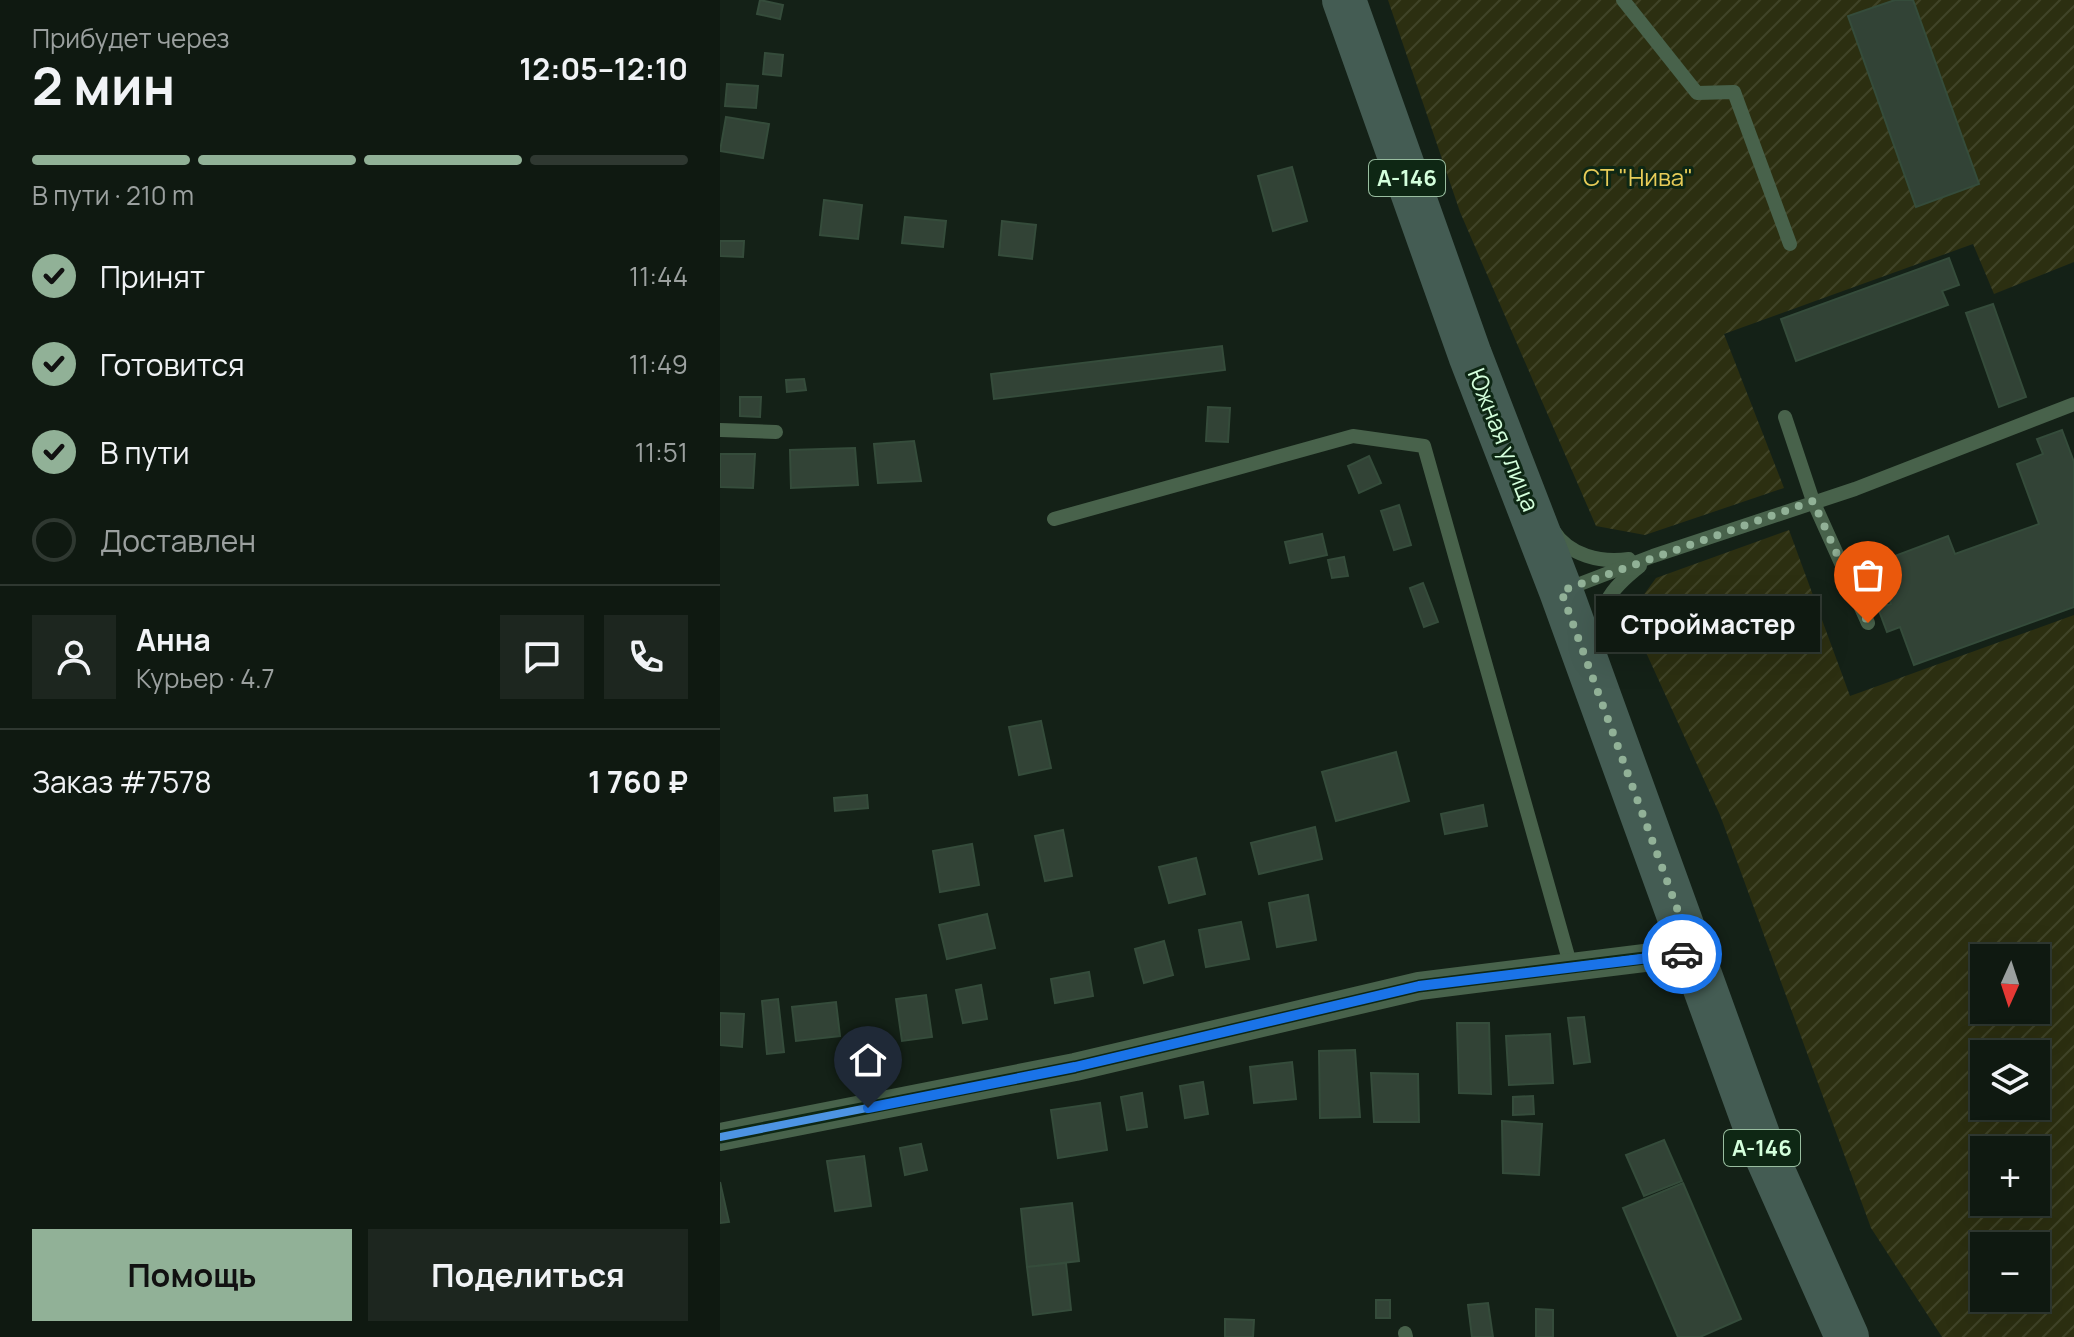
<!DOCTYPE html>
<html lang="ru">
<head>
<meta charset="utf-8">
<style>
	body { margin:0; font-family:Manrope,sans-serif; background:#1d261f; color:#f1f3f6; height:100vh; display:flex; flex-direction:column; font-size:30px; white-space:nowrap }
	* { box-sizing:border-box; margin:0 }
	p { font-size:26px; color:#9ba09f }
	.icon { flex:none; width:44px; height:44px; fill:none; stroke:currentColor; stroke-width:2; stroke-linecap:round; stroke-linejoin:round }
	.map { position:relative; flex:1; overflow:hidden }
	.side { display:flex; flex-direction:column; background:#0f1911; width:720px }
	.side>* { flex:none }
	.needle { width:52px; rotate:183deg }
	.fabs { position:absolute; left:1250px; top:944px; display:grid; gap:16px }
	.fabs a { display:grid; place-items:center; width:80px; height:80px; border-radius:0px; background:#0f1911; box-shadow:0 8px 32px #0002,0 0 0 2px #2f3831; font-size:40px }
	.pin { position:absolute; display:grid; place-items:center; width:68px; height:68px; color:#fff; margin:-82px -34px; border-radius:50% 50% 50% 0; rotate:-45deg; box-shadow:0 0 8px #0007 }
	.pin .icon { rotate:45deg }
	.courier { position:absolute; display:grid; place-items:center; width:80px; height:80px; margin:-40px; border:6px solid #1a73e8; border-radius:50%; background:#fff; color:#222; box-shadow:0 2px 10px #0007 }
	.bubble { position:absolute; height:56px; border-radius:0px; background:#0f1911; box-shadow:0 8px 32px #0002,0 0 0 2px #2f3831; font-size:26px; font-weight:700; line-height:56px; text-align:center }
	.headline em { font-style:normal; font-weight:700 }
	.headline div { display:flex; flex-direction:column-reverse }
	.headline { display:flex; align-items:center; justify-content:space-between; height:136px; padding:0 32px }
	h1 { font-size:52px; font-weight:700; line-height:60px }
	.bar { display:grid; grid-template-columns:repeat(4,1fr); gap:12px 8px; align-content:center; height:96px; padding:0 32px }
	.bar i { height:10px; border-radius:6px; background:#2f3831 }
	.bar .selected { background:#91b197 }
	.bar p { grid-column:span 4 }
	.line { display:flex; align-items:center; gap:20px; padding:0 32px; border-top:2px solid #2f3831 }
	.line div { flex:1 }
	.round { display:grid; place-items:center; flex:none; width:84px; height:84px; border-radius:0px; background:#1d261f }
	ol { padding:0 32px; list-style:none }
	li { display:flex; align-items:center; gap:24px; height:88px }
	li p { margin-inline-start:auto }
	li .icon { padding:8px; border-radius:50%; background:#91b197; color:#111; stroke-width:4 }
	li:last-child { color:#9ba09f }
	li i { width:44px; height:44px; border:4px solid #2f3831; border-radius:50% }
	.button { display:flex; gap:16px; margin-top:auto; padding:16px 32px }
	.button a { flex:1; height:92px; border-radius:0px; background:#91b197; color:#111; font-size:32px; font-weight:700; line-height:92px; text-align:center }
	.button a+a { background:#1d261f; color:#f1f3f6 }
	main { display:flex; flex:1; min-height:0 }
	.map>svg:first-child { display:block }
	.garden { fill:url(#garden-furrows); fill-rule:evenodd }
	.building { fill:#324336; stroke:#354c3b; stroke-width:2 }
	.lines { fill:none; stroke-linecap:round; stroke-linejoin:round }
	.service { stroke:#48624b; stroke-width:14 }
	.minor { stroke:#48624b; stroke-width:28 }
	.trunk { stroke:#445c53; stroke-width:44 }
	.cycleway-casing { stroke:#0e2714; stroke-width:13 }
	.cycleway { stroke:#4d94e3; stroke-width:8 }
	.done { stroke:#91b197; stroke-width:8; stroke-dasharray:0 14.4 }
	.route { stroke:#1a73e8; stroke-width:10 }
	.labels { text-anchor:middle; stroke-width:6; stroke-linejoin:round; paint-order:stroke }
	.shield { fill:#0e2714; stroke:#99bea0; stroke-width:2 }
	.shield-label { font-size:22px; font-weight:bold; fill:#d4ffdc }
	.park-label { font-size:24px; fill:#e7cc58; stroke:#0e2714 }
	.street-label { font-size:24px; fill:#d4ffdc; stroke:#0e2714 }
</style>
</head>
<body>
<main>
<section class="side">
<div class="headline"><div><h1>2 мин</h1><p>Прибудет через</p></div><em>12:05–12:10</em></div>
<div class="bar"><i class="selected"></i><i class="selected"></i><i class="selected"></i><i></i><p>В пути · 210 m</p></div>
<ol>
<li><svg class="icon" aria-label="check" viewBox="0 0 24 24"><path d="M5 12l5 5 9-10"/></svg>Принят<p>11:44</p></li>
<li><svg class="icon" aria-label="check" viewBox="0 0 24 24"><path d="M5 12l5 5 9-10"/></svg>Готовится<p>11:49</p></li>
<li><svg class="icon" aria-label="check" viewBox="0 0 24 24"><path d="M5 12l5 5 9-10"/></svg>В пути<p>11:51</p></li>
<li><i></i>Доставлен</li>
</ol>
<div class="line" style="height:144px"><a class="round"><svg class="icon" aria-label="person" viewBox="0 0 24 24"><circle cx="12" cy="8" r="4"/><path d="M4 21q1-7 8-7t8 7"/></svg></a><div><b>Анна</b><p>Курьер · 4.7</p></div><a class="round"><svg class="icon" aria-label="chat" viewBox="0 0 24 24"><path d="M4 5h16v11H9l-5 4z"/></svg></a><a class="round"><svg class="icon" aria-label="phone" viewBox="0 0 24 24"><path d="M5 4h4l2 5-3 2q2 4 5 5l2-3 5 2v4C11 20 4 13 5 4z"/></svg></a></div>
<div class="line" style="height:104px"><div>Заказ #7578</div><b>1 760 ₽</b></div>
<div class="button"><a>Помощь</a><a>Поделиться</a></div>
</section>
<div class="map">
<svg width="1354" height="1337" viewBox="0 0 1354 1337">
	<defs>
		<pattern id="garden-furrows" width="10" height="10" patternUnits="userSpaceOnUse" patternTransform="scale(2)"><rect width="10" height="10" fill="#2c2f11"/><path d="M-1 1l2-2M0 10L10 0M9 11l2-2" fill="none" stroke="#404428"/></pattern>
	</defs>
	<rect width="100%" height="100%" fill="#142117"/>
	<g class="garden">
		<polygon points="668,0 1354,0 1354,262 1274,294 1253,244 1004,334 1064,488 925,535 876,526 740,212"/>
		<path d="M1069 530 1130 696 1354 615V1337H1222L1151 1228 1000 815 909 615 936 578ZM1264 958H1316V1010H1264ZM1264 1054H1316V1106H1264ZM1264 1150H1316V1202H1264ZM1264 1246H1316V1298H1264Z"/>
	</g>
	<g class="building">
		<polygon points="40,0 63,5 60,19 37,14"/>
		<polygon points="1175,0 1193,0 1259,184 1196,207 1128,16"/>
		<polygon points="45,53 63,55 61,76 43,74"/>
		<polygon points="7,84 38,86 36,108 5,106"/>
		<polygon points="6,117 49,124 43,158 0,151"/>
		<polygon points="572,167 587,221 553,231 538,176"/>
		<polygon points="104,200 142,205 138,239 100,235"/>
		<polygon points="185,217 226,221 223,247 182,243"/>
		<polygon points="282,221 316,225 312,259 279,255"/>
		<polygon points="0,241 24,241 23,257 0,256"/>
		<polygon points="1229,258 1239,285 1222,291 1228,305 1076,361 1061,319"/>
		<polygon points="1273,304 1306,397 1279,407 1246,313"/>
		<polygon points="502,346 505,370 274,399 271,374"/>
		<polygon points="84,379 86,390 67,392 66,380"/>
		<polygon points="20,397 41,397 40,417 20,416"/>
		<polygon points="488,407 510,408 508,442 486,441"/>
		<polygon points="1342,430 1354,462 1354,607 1194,665 1180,627 1167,632 1158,608 1171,604 1156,563 1228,536 1235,554 1319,524 1297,464 1323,454 1317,439"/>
		<polygon points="194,441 201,481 158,483 154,444"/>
		<polygon points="135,448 138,485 71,488 70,450"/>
		<polygon points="0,454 35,454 33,488 0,487"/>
		<polygon points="649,456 661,483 639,493 628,466"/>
		<polygon points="679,505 691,545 674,550 661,511"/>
		<polygon points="602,534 607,555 570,563 565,542"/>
		<polygon points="624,557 628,576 612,578 608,560"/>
		<polygon points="703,583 718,622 704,627 690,588"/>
		<polygon points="321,721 331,768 299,775 289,727"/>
		<polygon points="676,752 689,801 616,821 602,772"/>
		<polygon points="147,795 148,808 115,811 114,798"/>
		<polygon points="763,805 767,826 725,834 721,814"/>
		<polygon points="595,827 602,859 539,874 531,843"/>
		<polygon points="343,830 352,876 325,881 315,836"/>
		<polygon points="252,844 259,885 220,892 213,851"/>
		<polygon points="476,858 485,894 449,903 439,867"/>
		<polygon points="588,895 596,940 557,947 549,903"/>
		<polygon points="267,914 275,948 227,959 219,925"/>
		<polygon points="521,922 529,959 486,967 479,930"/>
		<polygon points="444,941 453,975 424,983 415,949"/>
		<polygon points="369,972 373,996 335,1003 331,979"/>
		<polygon points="261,985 267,1019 243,1023 236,990"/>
		<polygon points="206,995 212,1037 182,1041 176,999"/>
		<polygon points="58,999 64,1052 47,1054 42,1001"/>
		<polygon points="116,1002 120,1036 76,1041 72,1007"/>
		<polygon points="0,1013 24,1014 22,1047 0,1045"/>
		<polygon points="864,1017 870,1062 854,1064 848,1018"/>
		<polygon points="737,1023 769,1023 771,1094 739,1093"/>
		<polygon points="830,1034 833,1083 789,1085 786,1036"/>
		<polygon points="635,1050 640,1117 600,1118 599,1051"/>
		<polygon points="572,1062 576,1099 534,1103 530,1067"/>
		<polygon points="651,1073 698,1074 699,1122 654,1122"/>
		<polygon points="483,1082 488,1114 465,1118 460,1086"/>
		<polygon points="422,1093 427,1127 407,1130 401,1097"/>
		<polygon points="813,1096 814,1114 793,1115 793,1097"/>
		<polygon points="380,1103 387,1150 338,1158 331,1110"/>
		<polygon points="782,1121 822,1124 819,1175 783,1173"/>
		<polygon points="944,1140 962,1181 924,1196 906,1155"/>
		<polygon points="201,1144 207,1170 185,1175 180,1148"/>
		<polygon points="144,1156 151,1206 115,1211 107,1161"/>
		<polygon points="0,1182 9,1222 0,1223"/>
		<polygon points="963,1183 1021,1319 980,1337 958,1337 903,1208"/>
		<polygon points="352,1203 359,1261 307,1267 301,1209"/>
		<polygon points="346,1263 351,1310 313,1315 307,1267"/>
		<rect x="656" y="1300" width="14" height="18"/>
		<polygon points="768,1303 773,1337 752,1337 748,1305"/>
		<polygon points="816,1309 833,1310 833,1337 816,1337"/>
		<polygon points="505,1319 534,1320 533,1337 505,1337"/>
	</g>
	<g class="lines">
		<g class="service">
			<polyline points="903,0 977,93 1014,92 1070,244"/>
			<polyline points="1065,417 1093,501 1148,623"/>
			<polyline points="0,430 56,432"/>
			<polyline points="334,519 633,436 704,446 851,967"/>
			<path d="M833 530C849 556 881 563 909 559"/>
			<polyline points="844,590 933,556 1135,489 1354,404"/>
			<path d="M880 648C879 605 887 592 920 566"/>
			<polyline points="685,1333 686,1337"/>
		</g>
		<polyline class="minor" points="0,1137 355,1067 699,986 973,952"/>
		<polyline class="trunk" points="624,0 750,355 841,591 1042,1146 1127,1337"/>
		<defs>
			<polyline id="cycleway" points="0,1137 355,1067 699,986 973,952"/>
		</defs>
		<use href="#cycleway" class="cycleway-casing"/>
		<use href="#cycleway" class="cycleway"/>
	</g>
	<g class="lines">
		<polyline class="done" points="962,954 973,952 841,591 1093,501 1148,623"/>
		<polyline class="route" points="148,1108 355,1067 699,986 962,954"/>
	</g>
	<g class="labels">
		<g class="shield">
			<rect x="649" y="160" width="76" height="36" rx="6"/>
			<rect x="1004" y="1130" width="76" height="36" rx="6"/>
		</g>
		<g class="shield-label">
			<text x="687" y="186">А-146</text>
			<text x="1042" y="1156">А-146</text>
		</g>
		<g class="park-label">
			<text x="918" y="186">СТ "Нива"</text>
		</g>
		<g class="street-label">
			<text transform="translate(783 440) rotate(68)" y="8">Южная улица</text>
		</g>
	</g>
</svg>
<div class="fabs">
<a><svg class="needle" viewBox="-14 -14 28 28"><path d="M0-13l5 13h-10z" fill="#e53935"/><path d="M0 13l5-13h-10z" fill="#9ba09f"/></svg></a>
<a><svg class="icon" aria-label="layers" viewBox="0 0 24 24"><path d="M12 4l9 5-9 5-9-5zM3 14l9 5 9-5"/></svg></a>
<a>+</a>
<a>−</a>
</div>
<div class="pin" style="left:1148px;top:623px;background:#ea580c"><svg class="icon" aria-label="bag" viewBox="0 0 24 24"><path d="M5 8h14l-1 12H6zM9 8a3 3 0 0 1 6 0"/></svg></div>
<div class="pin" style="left:148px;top:1108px;background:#1f2937"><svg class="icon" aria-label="home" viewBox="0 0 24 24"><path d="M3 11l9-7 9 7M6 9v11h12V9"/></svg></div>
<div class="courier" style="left:962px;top:954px"><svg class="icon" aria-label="car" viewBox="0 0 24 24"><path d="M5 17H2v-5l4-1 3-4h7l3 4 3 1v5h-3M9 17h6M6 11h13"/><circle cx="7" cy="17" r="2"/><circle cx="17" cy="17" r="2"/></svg></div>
<div class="bubble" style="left:876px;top:596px;width:224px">Строймастер</div>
</div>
</main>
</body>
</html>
